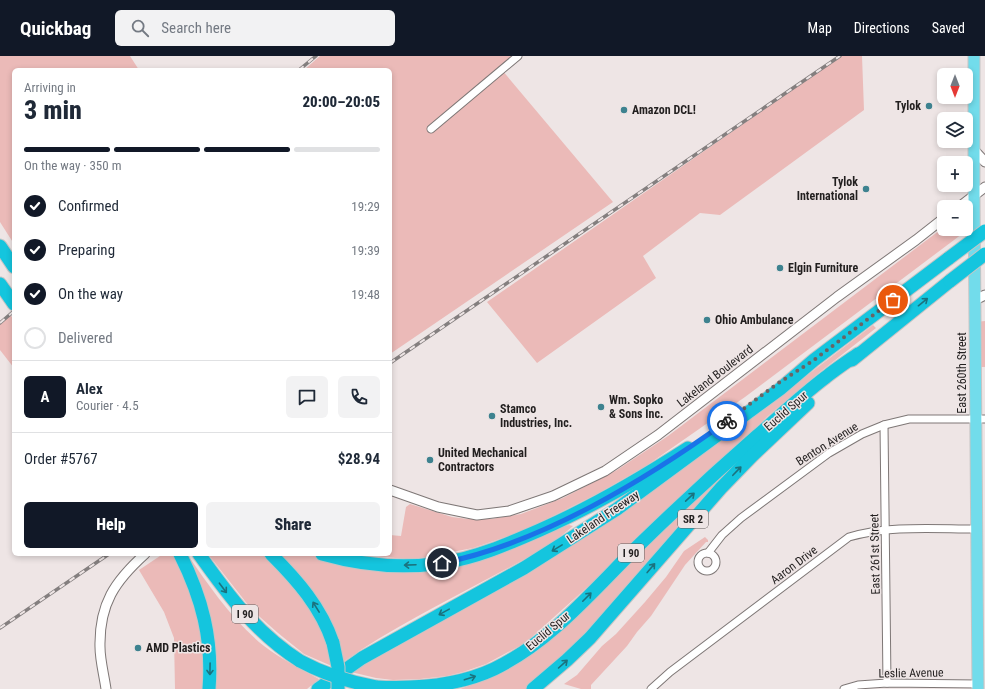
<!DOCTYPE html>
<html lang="en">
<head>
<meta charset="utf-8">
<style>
	body { margin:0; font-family:"Roboto Condensed",sans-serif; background:#f2f2f3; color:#1f2937; height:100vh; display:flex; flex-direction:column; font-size:15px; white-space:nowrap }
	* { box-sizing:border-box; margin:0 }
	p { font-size:13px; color:#747a83 }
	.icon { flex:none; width:22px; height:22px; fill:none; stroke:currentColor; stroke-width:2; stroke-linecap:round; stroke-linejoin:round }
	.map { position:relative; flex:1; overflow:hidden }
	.details { position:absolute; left:12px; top:12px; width:380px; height:488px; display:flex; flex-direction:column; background:#fff; border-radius:6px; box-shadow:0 2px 6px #0003 }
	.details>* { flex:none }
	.needle { width:26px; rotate:180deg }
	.tools { position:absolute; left:937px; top:12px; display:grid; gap:8px }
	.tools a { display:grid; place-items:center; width:36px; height:36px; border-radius:6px; background:#fff; box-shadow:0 2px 6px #0003; font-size:20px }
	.pin { position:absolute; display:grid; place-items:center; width:34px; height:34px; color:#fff; margin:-17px; border:2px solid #fff; border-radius:50%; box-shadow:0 1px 4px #0007 }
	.courier { position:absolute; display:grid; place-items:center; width:40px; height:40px; margin:-20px; border:3px solid #1a73e8; border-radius:50%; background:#fff; color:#222; box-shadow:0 1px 5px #0007 }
	.head em { font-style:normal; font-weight:800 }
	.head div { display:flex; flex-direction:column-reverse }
	.head { display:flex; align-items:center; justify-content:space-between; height:68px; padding:0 12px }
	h1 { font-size:26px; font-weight:800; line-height:30px }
	.bar { display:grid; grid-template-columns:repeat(4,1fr); gap:6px 4px; align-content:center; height:48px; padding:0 12px }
	.bar i { height:5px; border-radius:3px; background:#e0e1e3 }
	.bar .selected { background:#111827 }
	.bar p { grid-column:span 4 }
	.line { display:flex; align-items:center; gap:10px; padding:0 12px; border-top:1px solid #e0e1e3 }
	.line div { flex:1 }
	.round { display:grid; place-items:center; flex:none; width:42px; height:42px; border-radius:6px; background:#f2f2f3 }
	ol { padding:0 12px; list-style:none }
	li { display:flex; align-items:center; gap:12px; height:44px }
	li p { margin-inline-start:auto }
	li .icon { padding:4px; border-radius:50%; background:#111827; color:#fff; stroke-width:4 }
	li:last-child { color:#747a83 }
	li i { width:22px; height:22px; border:2px solid #e0e1e3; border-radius:50% }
	.cta { display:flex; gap:8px; margin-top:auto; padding:8px 12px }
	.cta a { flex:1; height:46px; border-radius:6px; background:#111827; color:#fff; font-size:16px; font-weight:800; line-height:46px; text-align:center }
	.cta a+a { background:#f2f2f3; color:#1f2937 }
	header { display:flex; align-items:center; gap:24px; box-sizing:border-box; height:56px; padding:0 20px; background:#111827; color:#fff }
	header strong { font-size:19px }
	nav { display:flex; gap:22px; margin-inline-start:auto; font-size:14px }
	.search { width:280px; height:36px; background:#f2f2f3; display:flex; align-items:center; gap:10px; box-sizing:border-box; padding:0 14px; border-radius:6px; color:#747a83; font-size:15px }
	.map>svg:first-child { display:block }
	.green { fill:#ebbab8 }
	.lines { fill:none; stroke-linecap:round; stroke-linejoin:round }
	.minor-casing { stroke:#7e7776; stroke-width:9 }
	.tertiary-casing { stroke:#7e7776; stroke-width:11 }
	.primary-casing { stroke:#c6c5c5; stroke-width:13 }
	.motorway-casing { stroke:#c6c5c5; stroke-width:15 }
	.minor { stroke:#fff; stroke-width:7 }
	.tertiary { stroke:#fff; stroke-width:9 }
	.primary { stroke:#72dceb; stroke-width:11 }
	.motorway { stroke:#14c5de; stroke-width:13 }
	.rail-casing { stroke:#847f7f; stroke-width:3.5 }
	.rail { stroke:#eee5e5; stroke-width:2; stroke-dasharray:6; stroke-linecap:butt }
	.motorway-bridge-casing { stroke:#c6c5c5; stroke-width:15; stroke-linecap:butt }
	.motorway-bridge { stroke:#14c5de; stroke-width:13 }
	.oneway { stroke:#1b727e }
	.done { stroke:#696464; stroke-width:4; stroke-dasharray:0 7.2 }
	.route { stroke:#1a73e8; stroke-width:5 }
	.poi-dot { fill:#3d828f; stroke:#eee5e5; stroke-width:1.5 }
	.labels { text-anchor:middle; stroke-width:3; stroke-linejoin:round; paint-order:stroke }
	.shield { fill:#eee5e5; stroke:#5f5a5a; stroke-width:1 }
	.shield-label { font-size:11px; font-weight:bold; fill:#221f1f }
	.poi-label { font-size:12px; font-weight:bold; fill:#221f1f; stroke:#eee5e5; text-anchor:start }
	.street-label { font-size:12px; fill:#221f1f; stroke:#eee5e5 }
</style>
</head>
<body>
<header>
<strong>Quickbag</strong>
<div class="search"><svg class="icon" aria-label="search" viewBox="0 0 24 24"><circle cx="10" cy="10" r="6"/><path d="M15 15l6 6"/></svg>Search here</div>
<nav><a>Map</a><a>Directions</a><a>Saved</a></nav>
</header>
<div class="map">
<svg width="985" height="633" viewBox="0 0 985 633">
	<rect width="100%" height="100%" fill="#eee5e5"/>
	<g class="green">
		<polygon points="0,0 130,0 139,14 14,14 14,188 0,166"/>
		<polygon points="320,0 518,0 502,14 613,146 390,298 390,14 304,14"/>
		<polygon points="841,0 862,0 864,54 720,159 700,157 643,200 656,222 537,307 487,246"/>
		<polygon points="944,171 944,173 961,173 962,178 745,341 646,410 597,438 523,475 473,492 421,502 406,503 352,498 390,498 390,479 401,480 406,451 410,448 452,461 468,463 491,463 521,458 563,442 617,414 668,380"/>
		<polygon points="10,259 14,263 14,312 0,294 0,267"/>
		<polygon points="985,265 985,311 975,311 975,266"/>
		<polygon points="873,269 876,272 820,316 768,360 632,487 592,527 525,587 486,608 463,616 447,620 420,623 393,624 376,622 351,616 551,501 597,473 742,369"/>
		<polygon points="725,417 727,420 597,567 544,618 526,633 460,633 497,619 536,596 588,548 690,449"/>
		<path d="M569 469 573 470C549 492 519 506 491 521 441 548 390 573 343 606 339 590 335 573 328 558 316 536 294 517 278 498H309L325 504 395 515Z"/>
		<polygon points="705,481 708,484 708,486 706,486 685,509 651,560 637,576 627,590 591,629 591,633 581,633 564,628 577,619 602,590 616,578 645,546 666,521 684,495"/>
		<path d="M163 498H173C189 525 200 555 203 586 204 602 204 617 204 633H175L174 582 164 556 139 514Z"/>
		<path d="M187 498C209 530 233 565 264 590 281 603 301 613 319 623L307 633H212Z"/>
		<polygon points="208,498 264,498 299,534 323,572 334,611 304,598 278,577 252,554"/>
	</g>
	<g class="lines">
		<defs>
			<g id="minor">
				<polyline points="431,73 518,0"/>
				<polyline points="884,369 887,627"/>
				<circle cx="707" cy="506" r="9"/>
				<polyline points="708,497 722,479 741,462 829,397 862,378 884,369 909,363 985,363"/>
				<path d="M651 633 670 616 849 481C890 469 934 473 976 473"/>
				<polyline points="844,633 858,629 887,627 978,628"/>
			</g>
			<g id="tertiary">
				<polyline points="974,94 985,106"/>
				<polyline points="959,151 985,131"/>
				<polyline points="975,244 985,239"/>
				<polyline points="390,434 438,451 477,459 509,455 553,440 605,415 658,379 837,241 916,184 944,162"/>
				<path d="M106 633C104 619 100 604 100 591 99 548 115 525 145 498"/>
			</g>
			<polyline id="primary" points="974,0 974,139 978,633"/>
			<g id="motorway">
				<polyline points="0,190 14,211"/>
				<polyline points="0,228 14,248"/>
				<polyline points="852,304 950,225"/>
				<path d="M180 498C202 542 213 583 209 633"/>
				<path d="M199 498C228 539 256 577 300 605"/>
				<path d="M271 498C297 524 321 551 333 587"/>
				<path d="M322 498C361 509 402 513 442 507 476 502 508 488 540 474 592 451 640 423 688 392"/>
				<path d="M376 631C416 633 458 630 494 613 552 585 594 533 639 489 677 452 717 415 757 380 780 360 802 339 826 321 836 313 848 305 858 298"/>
				<polyline points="318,633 362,602 524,512 617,453 780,333 814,304 949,202"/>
				<polyline points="533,633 567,604 590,582 721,432 752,400 808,347"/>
			</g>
		</defs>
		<use href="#minor" class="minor-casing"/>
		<use href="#tertiary" class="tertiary-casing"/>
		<use href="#primary" class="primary-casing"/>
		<use href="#motorway" class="motorway-casing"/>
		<use href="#minor" class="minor"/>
		<use href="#tertiary" class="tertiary"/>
		<use href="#primary" class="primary"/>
		<use href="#motorway" class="motorway"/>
		<defs>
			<g id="rail">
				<polyline points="299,14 316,0"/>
				<polyline points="0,267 14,255"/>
				<polyline points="390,307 840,0"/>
				<polyline points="0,572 109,498"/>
			</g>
		</defs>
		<use href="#rail" class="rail-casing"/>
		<use href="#rail" class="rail"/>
		<defs>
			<g id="motorway-bridge">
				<polyline points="949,202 985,175"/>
				<polyline points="950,225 985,198"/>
				<polyline points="333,587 338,611 338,633"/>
				<path d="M300 605C324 618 349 626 376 631"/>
			</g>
		</defs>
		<use href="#motorway-bridge" class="motorway-bridge-casing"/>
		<use href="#motorway-bridge" class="motorway-bridge"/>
	</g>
	<defs><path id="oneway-shaft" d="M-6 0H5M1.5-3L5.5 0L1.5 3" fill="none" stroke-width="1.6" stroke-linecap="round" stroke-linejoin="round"/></defs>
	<g class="oneway">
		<use href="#oneway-shaft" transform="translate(923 246) rotate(-39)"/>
		<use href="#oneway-shaft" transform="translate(737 415) rotate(-46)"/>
		<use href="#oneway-shaft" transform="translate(690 441) rotate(-43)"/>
		<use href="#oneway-shaft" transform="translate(557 492) rotate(149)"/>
		<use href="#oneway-shaft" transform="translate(410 509) rotate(178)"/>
		<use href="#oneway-shaft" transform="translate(651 512) rotate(-50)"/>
		<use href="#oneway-shaft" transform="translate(223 532) rotate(53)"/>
		<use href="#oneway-shaft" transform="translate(587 541) rotate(-45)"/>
		<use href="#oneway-shaft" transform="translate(316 551) rotate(-122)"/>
		<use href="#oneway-shaft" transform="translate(444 556) rotate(151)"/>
		<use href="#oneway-shaft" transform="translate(563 608) rotate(-42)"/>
		<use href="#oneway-shaft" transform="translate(210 613) rotate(91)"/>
		<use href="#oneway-shaft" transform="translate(470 622) rotate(-18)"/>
	</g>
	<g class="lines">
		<polyline class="done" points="727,365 777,328 814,304 893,244"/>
		<path class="route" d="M442 507C540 488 647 423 727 365"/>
	</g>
	<g class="poi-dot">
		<circle cx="929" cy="50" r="4"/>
		<circle cx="624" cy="54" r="4"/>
		<circle cx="866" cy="133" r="4"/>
		<circle cx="780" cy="212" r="4"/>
		<circle cx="707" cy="264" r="4"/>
		<circle cx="601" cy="351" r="4"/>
		<circle cx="492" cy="360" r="4"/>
		<circle cx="430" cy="404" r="4"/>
		<circle cx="138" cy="592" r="4"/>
	</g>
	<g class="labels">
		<g class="shield">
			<rect x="678" y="454" width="30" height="18" rx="3"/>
			<rect x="618" y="488" width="26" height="18" rx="3"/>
			<rect x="232" y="549" width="26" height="18" rx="3"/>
		</g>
		<g class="shield-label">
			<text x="693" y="467">SR 2</text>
			<text x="631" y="501">I 90</text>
			<text x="245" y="562">I 90</text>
		</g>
		<g class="poi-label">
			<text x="921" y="54" text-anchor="end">Tylok</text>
			<text x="632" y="58">Amazon DCL!</text>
			<text x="858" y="130" text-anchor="end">Tylok<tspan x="858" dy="14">International</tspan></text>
			<text x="788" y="216">Elgin Furniture</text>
			<text x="715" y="268">Ohio Ambulance</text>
			<text x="609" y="348">Wm. Sopko<tspan x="609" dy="14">&amp; Sons Inc.</tspan></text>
			<text x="500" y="357">Stamco<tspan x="500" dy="14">Industries, Inc.</tspan></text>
			<text x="438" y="401">United Mechanical<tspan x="438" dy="14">Contractors</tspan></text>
			<text x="146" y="596">AMD Plastics</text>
		</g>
		<g class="street-label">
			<text transform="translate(962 317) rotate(-90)" y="4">East 260th Street</text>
			<text transform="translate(715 320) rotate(-38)" y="4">Lakeland Boulevard</text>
			<text transform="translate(786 355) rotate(-41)" y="4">Euclid Spur</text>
			<text transform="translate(827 388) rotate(-32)" y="4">Benton Avenue</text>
			<text transform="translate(603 461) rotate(-34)" y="4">Lakeland Freeway</text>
			<text transform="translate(875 498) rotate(-91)" y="4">East 261st Street</text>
			<text transform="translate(794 509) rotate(-37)" y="4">Aaron Drive</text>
			<text transform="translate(548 575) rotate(-40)" y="4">Euclid Spur</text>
			<text transform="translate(911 617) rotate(-1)" y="4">Leslie Avenue</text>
		</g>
	</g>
</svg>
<div class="tools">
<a><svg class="needle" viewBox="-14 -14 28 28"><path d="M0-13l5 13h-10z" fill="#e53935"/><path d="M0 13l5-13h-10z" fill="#747a83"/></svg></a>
<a><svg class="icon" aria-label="layers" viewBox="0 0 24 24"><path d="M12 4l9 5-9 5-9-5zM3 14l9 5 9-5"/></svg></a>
<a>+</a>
<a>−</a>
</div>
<div class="pin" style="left:893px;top:244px;background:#ea580c"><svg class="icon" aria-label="bag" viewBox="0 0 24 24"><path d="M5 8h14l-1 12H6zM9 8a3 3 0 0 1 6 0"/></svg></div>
<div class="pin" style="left:442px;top:507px;background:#1f2937"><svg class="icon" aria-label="home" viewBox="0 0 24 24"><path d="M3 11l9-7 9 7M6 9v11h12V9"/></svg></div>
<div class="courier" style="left:727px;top:365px"><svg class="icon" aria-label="bike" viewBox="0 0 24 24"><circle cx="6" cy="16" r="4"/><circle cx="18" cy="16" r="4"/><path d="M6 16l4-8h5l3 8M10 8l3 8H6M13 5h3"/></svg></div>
<section class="details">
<div class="head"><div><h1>3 min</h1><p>Arriving in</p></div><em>20:00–20:05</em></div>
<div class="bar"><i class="selected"></i><i class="selected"></i><i class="selected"></i><i></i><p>On the way · 350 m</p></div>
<ol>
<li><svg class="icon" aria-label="check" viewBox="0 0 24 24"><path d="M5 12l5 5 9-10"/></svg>Confirmed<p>19:29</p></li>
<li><svg class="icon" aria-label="check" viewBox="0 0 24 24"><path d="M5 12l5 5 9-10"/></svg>Preparing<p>19:39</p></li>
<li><svg class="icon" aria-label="check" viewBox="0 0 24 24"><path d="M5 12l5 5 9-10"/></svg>On the way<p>19:48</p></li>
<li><i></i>Delivered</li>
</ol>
<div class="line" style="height:72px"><b class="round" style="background:#111827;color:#fff">A</b><div><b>Alex</b><p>Courier · 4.5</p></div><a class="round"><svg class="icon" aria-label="chat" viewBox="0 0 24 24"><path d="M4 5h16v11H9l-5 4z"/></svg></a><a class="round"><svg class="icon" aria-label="phone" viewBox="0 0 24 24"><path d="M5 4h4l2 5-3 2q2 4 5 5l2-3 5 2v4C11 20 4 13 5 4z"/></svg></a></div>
<div class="line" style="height:52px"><div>Order #5767</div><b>$28.94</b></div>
<div class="cta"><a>Help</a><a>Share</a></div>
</section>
</div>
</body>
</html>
